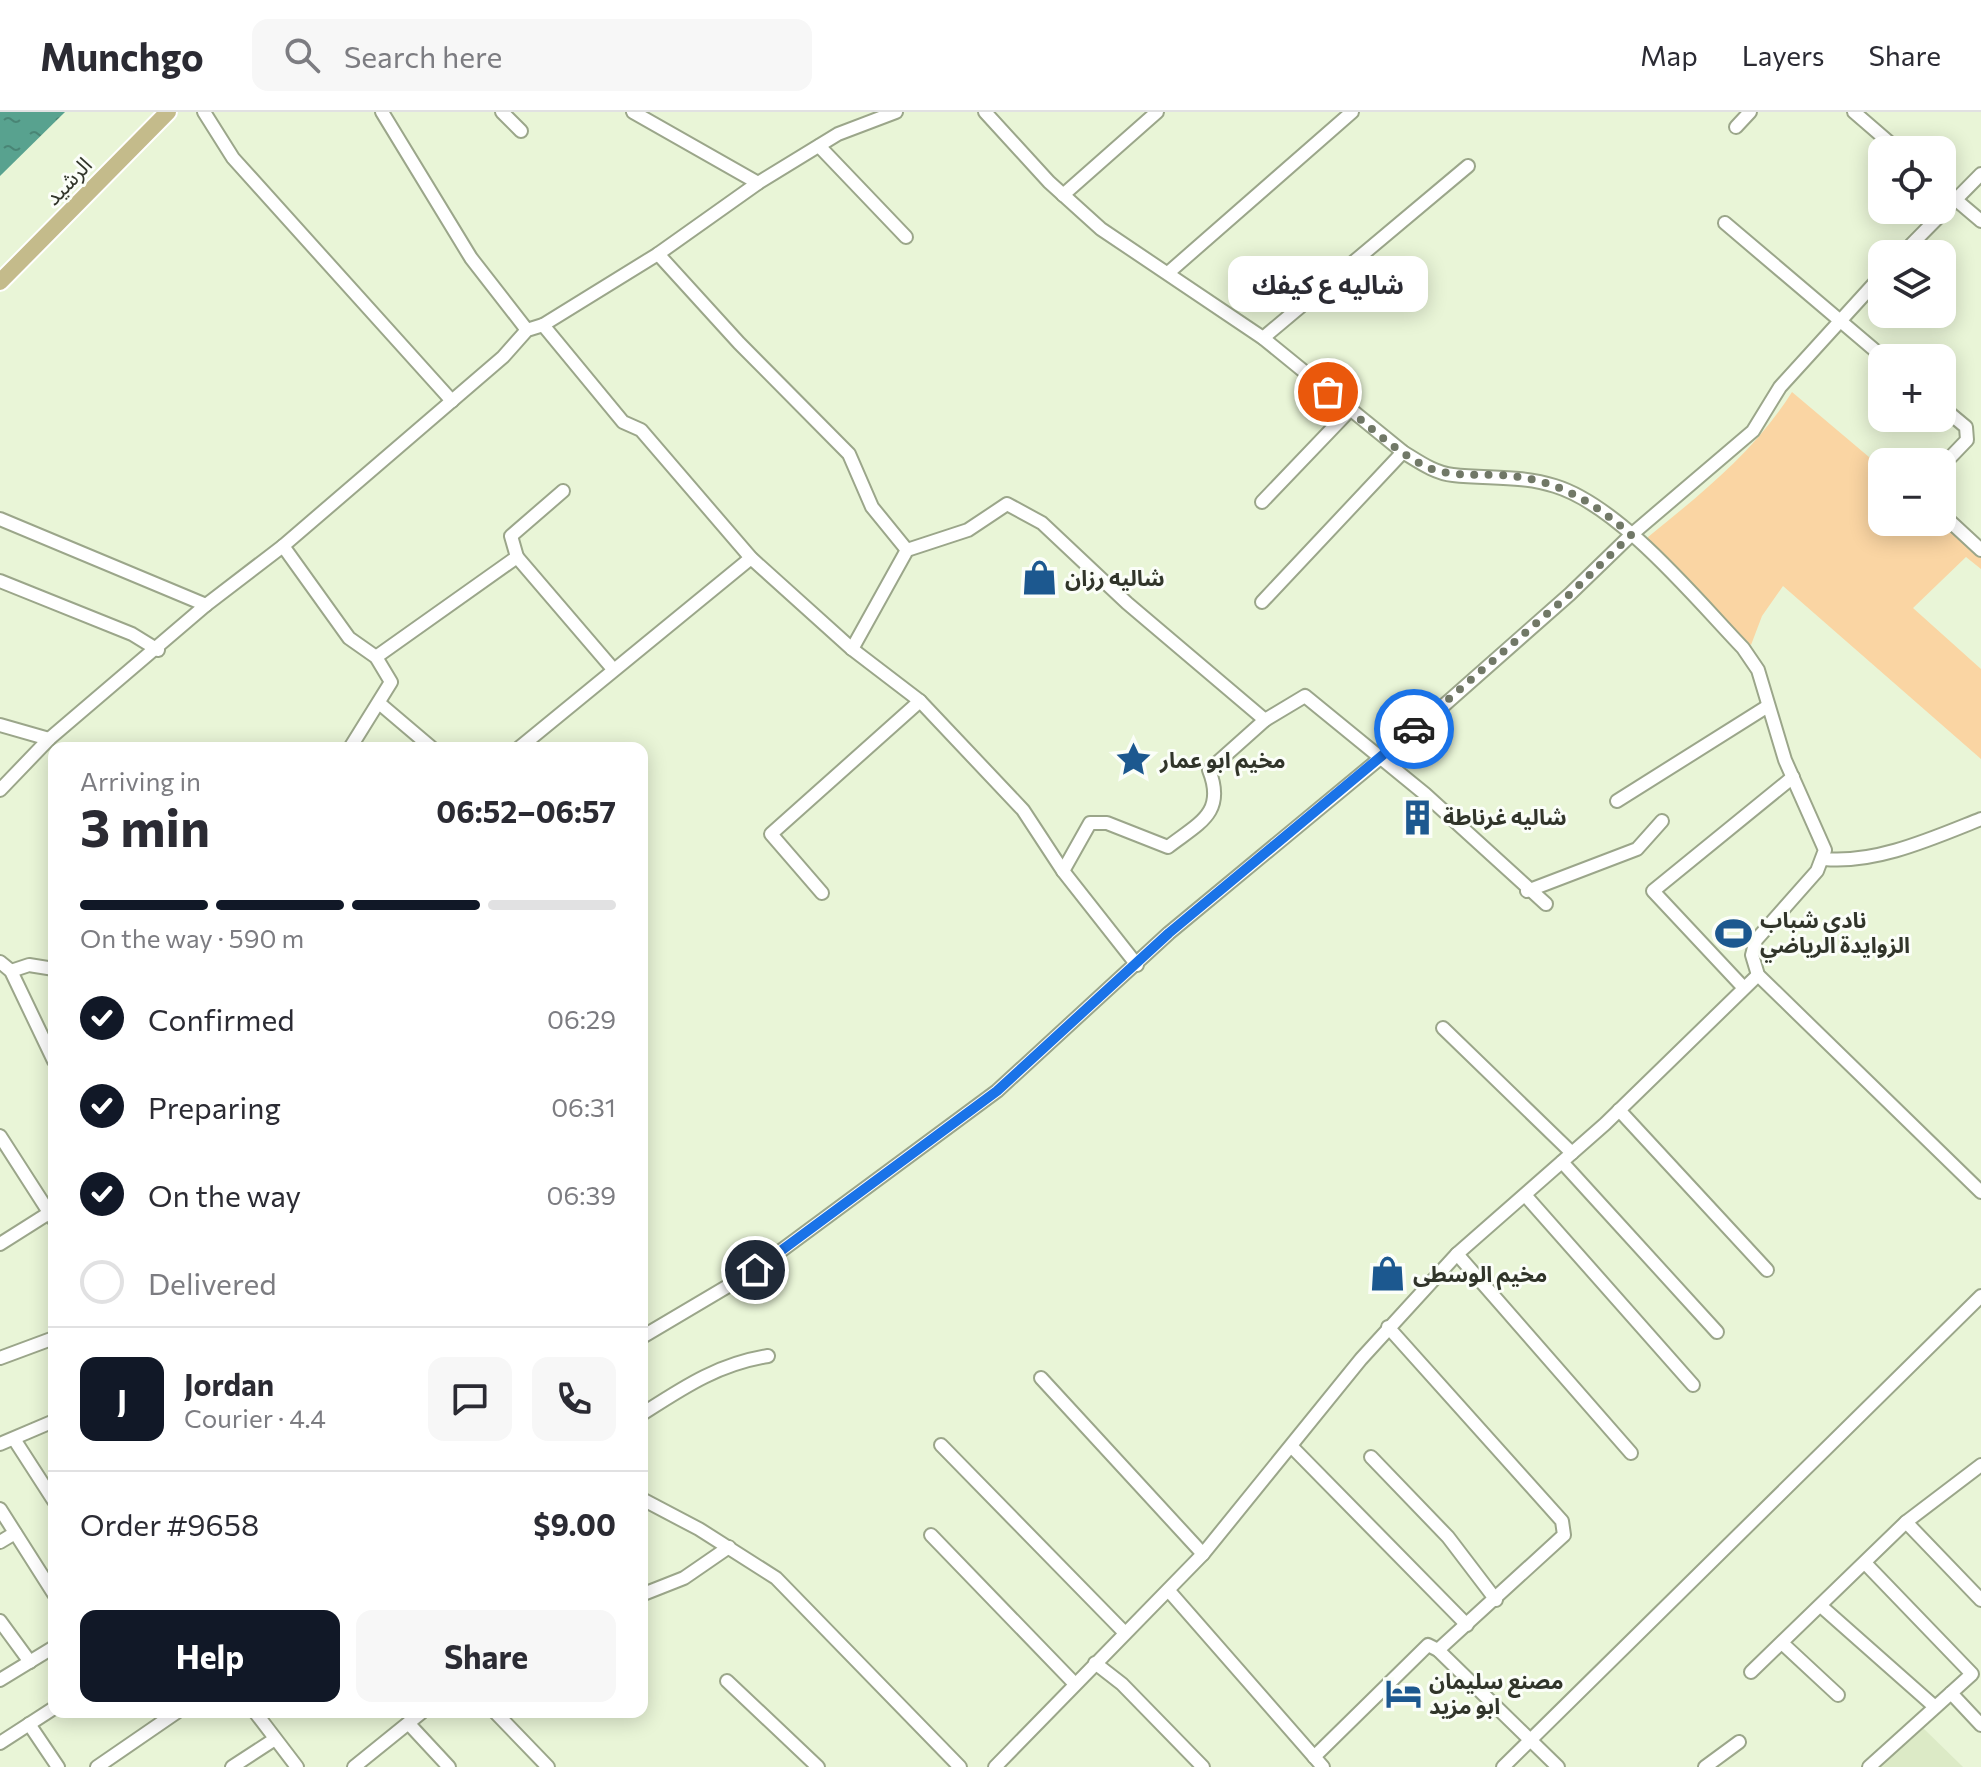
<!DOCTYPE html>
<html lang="en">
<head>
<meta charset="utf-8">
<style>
	body { margin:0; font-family:Commissioner,"Noto Sans Arabic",sans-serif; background:#f7f7f7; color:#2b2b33; height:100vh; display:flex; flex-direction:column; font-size:30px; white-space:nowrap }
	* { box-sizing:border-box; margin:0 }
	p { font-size:26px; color:#7c7c81 }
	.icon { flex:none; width:44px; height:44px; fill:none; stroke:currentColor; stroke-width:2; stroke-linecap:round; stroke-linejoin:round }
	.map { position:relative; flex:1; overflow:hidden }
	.details { position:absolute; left:48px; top:630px; width:600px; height:976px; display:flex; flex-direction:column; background:#fff; border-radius:16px; box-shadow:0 4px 20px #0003 }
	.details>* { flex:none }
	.buttons { position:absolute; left:1868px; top:24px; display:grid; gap:16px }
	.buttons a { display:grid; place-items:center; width:88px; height:88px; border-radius:16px; background:#fff; box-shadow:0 4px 20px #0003; font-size:40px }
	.pin { position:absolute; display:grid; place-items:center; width:68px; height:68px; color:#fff; margin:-34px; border:4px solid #fff; border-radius:50%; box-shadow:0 2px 8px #0007 }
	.courier { position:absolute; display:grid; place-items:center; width:80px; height:80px; margin:-40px; border:6px solid #1a73e8; border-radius:50%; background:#fff; color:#222; box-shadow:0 2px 10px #0007 }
	.bubble { position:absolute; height:56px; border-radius:16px; background:#fff; box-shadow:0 4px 20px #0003; font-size:26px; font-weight:700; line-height:56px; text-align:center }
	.overview em { font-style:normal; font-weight:700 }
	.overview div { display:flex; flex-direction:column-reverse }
	.overview { display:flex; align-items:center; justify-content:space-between; height:136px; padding:0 32px }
	h1 { font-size:52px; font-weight:700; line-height:60px }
	.bar { display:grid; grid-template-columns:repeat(4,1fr); gap:12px 8px; align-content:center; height:96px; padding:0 32px }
	.bar i { height:10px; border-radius:6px; background:#e1e1e2 }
	.bar .current { background:#111827 }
	.bar p { grid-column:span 4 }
	.line { display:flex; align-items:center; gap:20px; padding:0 32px; border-top:2px solid #e1e1e2 }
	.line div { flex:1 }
	.round { display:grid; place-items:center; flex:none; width:84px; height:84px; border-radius:16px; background:#f7f7f7 }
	ol { padding:0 32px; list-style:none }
	li { display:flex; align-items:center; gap:24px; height:88px }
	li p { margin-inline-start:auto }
	li .icon { padding:8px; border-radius:50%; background:#111827; color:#fff; stroke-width:4 }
	li:last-child { color:#7c7c81 }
	li i { width:44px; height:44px; border:4px solid #e1e1e2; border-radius:50% }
	.action { display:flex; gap:16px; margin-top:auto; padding:16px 32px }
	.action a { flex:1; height:92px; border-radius:16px; background:#111827; color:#fff; font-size:32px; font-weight:700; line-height:92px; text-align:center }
	.action a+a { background:#f7f7f7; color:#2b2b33 }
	header { display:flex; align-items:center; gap:48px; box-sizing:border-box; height:112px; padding:0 40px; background:#fff; border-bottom:2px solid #e1e1e2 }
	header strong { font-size:38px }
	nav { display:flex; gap:44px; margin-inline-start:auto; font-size:28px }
	.search { width:560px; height:72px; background:#f7f7f7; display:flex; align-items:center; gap:20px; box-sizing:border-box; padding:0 28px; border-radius:16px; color:#7c7c81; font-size:30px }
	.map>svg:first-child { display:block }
	.built { fill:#dceac6 }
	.garden { fill:#fad5a3 }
	.water { fill:url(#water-ripples) }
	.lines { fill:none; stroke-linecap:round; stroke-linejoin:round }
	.minor-casing { stroke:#9ba68a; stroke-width:16 }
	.major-casing { stroke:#fff; stroke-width:20 }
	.minor { stroke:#fff; stroke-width:12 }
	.major { stroke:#c4bb8b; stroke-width:16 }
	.done { stroke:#717867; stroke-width:8; stroke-dasharray:0 14.4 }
	.route { stroke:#1a73e8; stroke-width:10 }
	.labels { text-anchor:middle; stroke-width:6; stroke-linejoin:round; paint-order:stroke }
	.street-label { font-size:22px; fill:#31352a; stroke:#fbfef8 }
	.poi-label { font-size:22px; font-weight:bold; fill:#31352a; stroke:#fbfef8; text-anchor:start }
</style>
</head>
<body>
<header>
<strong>Munchgo</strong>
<div class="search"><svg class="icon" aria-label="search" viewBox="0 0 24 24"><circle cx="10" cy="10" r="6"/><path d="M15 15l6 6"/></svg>Search here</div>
<nav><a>Map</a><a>Layers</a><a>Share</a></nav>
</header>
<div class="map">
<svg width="1981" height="1655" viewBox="0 0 1981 1655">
	<defs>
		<pattern id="water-ripples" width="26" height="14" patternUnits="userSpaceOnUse" patternTransform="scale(2)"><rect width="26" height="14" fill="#58a28f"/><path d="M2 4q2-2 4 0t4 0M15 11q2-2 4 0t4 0" fill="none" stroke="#498575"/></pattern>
	</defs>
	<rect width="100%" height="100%" fill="#e9f5d7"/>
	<polygon class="built" points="1922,1615 1963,1655 1874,1655"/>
	<path class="garden" d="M1792 280 1882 356V410H1942L1981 442V457L1966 445 1913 496 1981 557V647L1783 474 1762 504 1751 533 1648 429V425C1702 381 1754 340 1792 280Z"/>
	<polygon class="water" points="0,0 65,0 0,64"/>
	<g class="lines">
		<defs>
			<g id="minor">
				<polyline points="204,0 233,46 452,289"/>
				<polyline points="382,0 471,146 527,218"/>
				<polyline points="502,0 521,19"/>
				<polyline points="633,0 758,71"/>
				<path d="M985 0 1049 70 1101 117 1263 226 1403 340C1418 349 1434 361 1453 363 1488 367 1521 363 1555 374 1620 394 1696 487 1743 536L1758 558 1785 648 1825 738 1817 759 1756 828 1752 843 1758 863 1981 1080"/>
				<polyline points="1854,0 1898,38"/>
				<polyline points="1736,15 1750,0"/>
				<polyline points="819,34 906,125"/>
				<polyline points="1942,76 1981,109"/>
				<polyline points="1063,83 1157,0"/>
				<polyline points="1725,111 1884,246"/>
				<polyline points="658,142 739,231 849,342 872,395 907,438"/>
				<polyline points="1902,142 1981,62"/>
				<polyline points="1168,161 1352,0"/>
				<polyline points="543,213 623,310 641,318 751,446 852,537 920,589 1023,698 1063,759 1137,853"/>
				<polyline points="1263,226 1468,54"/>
				<polyline points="1942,295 1966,315 1967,328 1942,354"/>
				<polyline points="1262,390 1350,298"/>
				<polyline points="1942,402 1981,438"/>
				<polyline points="0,407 206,493"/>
				<polyline points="283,434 349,526 376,545 391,570 350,636"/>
				<polyline points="517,445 613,557"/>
				<polyline points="0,469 132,522 158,538"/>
				<polyline points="1262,490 1403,340"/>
				<polyline points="852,537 907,438 968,418 1007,392 1042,411 1127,491 1265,608"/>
				<polyline points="376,545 517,445 511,424 563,379"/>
				<polyline points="379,591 432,636"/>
				<polyline points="0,613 49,627"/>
				<polyline points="519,636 751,446"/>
				<polyline points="0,678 49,627 206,493 283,434 503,245 527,218 543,213 658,142 758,71 838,22 896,0"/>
				<polyline points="1617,689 1768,594"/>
				<path d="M1824 747C1876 752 1933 726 1981 707"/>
				<path d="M1063 759 1090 711H1107L1168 735C1199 711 1226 701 1209 658L1265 608 1305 584 1425 682 1546 792"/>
				<polyline points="1527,779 1637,737 1662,709"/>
				<polyline points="822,781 771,722 920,589"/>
				<polyline points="0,850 11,859 54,949"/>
				<polyline points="11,859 29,853 54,857"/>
				<polyline points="1743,875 1653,779 1793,665"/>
				<polyline points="1443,916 1572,1041"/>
				<polyline points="1619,998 1767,1158"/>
				<polyline points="0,1024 54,1108"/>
				<polyline points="1562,1050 1717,1220"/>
				<polyline points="1525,1083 1693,1273"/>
				<polyline points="0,1132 49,1101"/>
				<polyline points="1457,1142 1631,1341"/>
				<polyline points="1388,1215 1562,1409 1564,1423 1438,1538"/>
				<polyline points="642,1225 755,1158 997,979 1169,821 1442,595 1570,482 1631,423 1753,319 1780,275 1882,163"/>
				<polyline points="0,1246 54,1226"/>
				<polyline points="1041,1266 1203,1442"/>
				<path d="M642 1302C684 1275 718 1252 768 1244"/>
				<polyline points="14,1327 54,1389"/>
				<polyline points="0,1332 54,1309"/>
				<polyline points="941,1333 1124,1520"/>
				<polyline points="1292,1335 1467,1513"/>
				<polyline points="1371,1345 1448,1425 1496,1488"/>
				<polyline points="642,1387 699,1417 776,1466 960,1655"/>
				<polyline points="0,1397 54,1482"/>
				<polyline points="1906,1410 1981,1488"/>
				<polyline points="931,1423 1075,1572"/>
				<polyline points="0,1430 15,1421"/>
				<polyline points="1865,1451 1972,1562 1951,1581 1981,1613"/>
				<polyline points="1169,1479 1323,1655"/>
				<polyline points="646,1481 684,1466 729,1435"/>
				<polyline points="1822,1495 1935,1595"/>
				<polyline points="0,1509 30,1550"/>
				<polyline points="1782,1531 1838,1583"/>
				<polyline points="1095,1551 1122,1572 1203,1655"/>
				<polyline points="1751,1560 1906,1410 1981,1353"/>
				<polyline points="0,1568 54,1535"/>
				<polyline points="727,1569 818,1655"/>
				<polyline points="255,1600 297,1655"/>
				<polyline points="495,1600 548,1655"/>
				<polyline points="29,1612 58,1655"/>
				<polyline points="409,1612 449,1655"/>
				<polyline points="0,1631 54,1596"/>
				<polyline points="1314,1645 1428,1533 1438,1538 1558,1655"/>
				<polyline points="97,1655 177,1600"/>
				<polyline points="232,1655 275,1627"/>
				<polyline points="354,1655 422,1600"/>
				<polyline points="995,1655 1203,1442 1361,1247 1457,1142 1605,1012 1758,863"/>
				<polyline points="1503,1655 1981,1184"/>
				<polyline points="1705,1655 1739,1630"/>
				<polyline points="1869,1655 1951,1581"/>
			</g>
			<polyline id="major" points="0,170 168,0"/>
		</defs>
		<use href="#minor" class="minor-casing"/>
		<use href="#major" class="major-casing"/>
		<use href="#minor" class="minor"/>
		<use href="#major" class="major"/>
	</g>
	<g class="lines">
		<path class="done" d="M1328 280C1357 303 1398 344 1432 357 1455 365 1476 362 1499 363 1552 365 1593 389 1631 423L1570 482 1414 617"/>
		<polyline class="route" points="755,1158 997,979 1169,821 1414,617"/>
	</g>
	<defs>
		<symbol id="shop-bare" viewBox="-9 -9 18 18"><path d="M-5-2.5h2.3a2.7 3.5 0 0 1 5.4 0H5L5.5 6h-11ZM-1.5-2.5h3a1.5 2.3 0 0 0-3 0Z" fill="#1c588f" stroke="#fbfef8" stroke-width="2.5" paint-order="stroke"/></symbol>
		<symbol id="sight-bare" viewBox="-9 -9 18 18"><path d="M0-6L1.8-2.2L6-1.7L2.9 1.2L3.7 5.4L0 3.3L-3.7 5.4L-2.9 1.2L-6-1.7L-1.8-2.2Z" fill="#1c588f" stroke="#fbfef8" stroke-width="2.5" paint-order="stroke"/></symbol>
		<symbol id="building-bare" viewBox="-9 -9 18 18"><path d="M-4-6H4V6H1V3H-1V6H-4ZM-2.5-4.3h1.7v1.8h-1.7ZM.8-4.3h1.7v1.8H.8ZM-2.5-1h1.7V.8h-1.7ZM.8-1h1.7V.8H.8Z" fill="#1c588f" stroke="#fbfef8" stroke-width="2.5" paint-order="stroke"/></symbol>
		<symbol id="stadium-bare" viewBox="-9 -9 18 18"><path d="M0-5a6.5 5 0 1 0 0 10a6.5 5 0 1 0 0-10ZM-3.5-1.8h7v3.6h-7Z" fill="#1c588f" stroke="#fbfef8" stroke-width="2.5" paint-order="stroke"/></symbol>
		<symbol id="hotel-bare" viewBox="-9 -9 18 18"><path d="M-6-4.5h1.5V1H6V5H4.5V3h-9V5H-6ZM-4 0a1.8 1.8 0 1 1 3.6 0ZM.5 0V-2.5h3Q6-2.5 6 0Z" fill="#1c588f" stroke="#fbfef8" stroke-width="2.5" paint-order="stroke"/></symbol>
	</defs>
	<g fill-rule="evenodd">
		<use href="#shop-bare" x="1014" y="440" width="51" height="51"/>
		<use href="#sight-bare" x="1108" y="622" width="51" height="51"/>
		<use href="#building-bare" x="1392" y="680" width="51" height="51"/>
		<use href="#stadium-bare" x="1708" y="796" width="51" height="51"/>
		<use href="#shop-bare" x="1362" y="1136" width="51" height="51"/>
		<use href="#hotel-bare" x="1378" y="1556" width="51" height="51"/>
	</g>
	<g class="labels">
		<g class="street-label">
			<text transform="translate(68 69) rotate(-46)" y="8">الرشيد</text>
		</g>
		<g class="poi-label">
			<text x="1065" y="474">شاليه رزان</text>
			<text x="1160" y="656">مخيم ابو عمار</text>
			<text x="1443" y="713">شاليه غرناطة</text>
			<text x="1760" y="816">نادي شباب<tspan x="1760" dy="25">الزوايدة الرياضي</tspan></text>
			<text x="1413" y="1170">مخيم الوسطى</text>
			<text x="1429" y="1577">مصنع سليمان<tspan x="1429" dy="25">ابو مزيد</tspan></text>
		</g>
	</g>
</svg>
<div class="buttons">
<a><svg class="icon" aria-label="locate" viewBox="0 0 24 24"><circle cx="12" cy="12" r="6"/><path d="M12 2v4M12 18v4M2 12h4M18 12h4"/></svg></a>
<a><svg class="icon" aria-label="layers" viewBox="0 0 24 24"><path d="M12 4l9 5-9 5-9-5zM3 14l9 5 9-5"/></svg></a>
<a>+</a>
<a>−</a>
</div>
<div class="pin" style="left:1328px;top:280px;background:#ea580c"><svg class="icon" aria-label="bag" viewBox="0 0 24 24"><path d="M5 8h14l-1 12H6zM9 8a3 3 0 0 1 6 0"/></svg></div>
<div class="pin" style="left:755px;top:1158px;background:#1f2937"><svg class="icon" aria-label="home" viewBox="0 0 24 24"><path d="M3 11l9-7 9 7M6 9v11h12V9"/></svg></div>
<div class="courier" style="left:1414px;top:617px"><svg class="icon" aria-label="car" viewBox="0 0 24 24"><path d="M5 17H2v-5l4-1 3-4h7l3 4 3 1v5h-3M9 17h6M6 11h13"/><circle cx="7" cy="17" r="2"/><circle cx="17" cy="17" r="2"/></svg></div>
<div class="bubble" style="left:1228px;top:144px;width:200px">شاليه ع كيفك</div>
<section class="details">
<div class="overview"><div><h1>3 min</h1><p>Arriving in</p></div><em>06:52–06:57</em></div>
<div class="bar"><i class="current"></i><i class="current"></i><i class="current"></i><i></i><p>On the way · 590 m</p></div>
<ol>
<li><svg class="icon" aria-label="check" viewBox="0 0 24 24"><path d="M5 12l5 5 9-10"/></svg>Confirmed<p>06:29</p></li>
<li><svg class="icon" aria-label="check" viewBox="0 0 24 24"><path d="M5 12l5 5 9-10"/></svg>Preparing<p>06:31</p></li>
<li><svg class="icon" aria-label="check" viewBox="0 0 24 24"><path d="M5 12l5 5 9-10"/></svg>On the way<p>06:39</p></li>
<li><i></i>Delivered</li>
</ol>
<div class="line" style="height:144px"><b class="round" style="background:#111827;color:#fff">J</b><div><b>Jordan</b><p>Courier · 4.4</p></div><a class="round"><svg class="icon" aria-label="chat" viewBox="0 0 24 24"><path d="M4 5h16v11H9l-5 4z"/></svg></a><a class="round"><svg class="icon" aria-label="phone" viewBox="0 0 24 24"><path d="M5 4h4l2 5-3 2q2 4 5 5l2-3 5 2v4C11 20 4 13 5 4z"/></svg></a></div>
<div class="line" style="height:104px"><div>Order #9658</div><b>$9.00</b></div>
<div class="action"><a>Help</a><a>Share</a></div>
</section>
</div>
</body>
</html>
